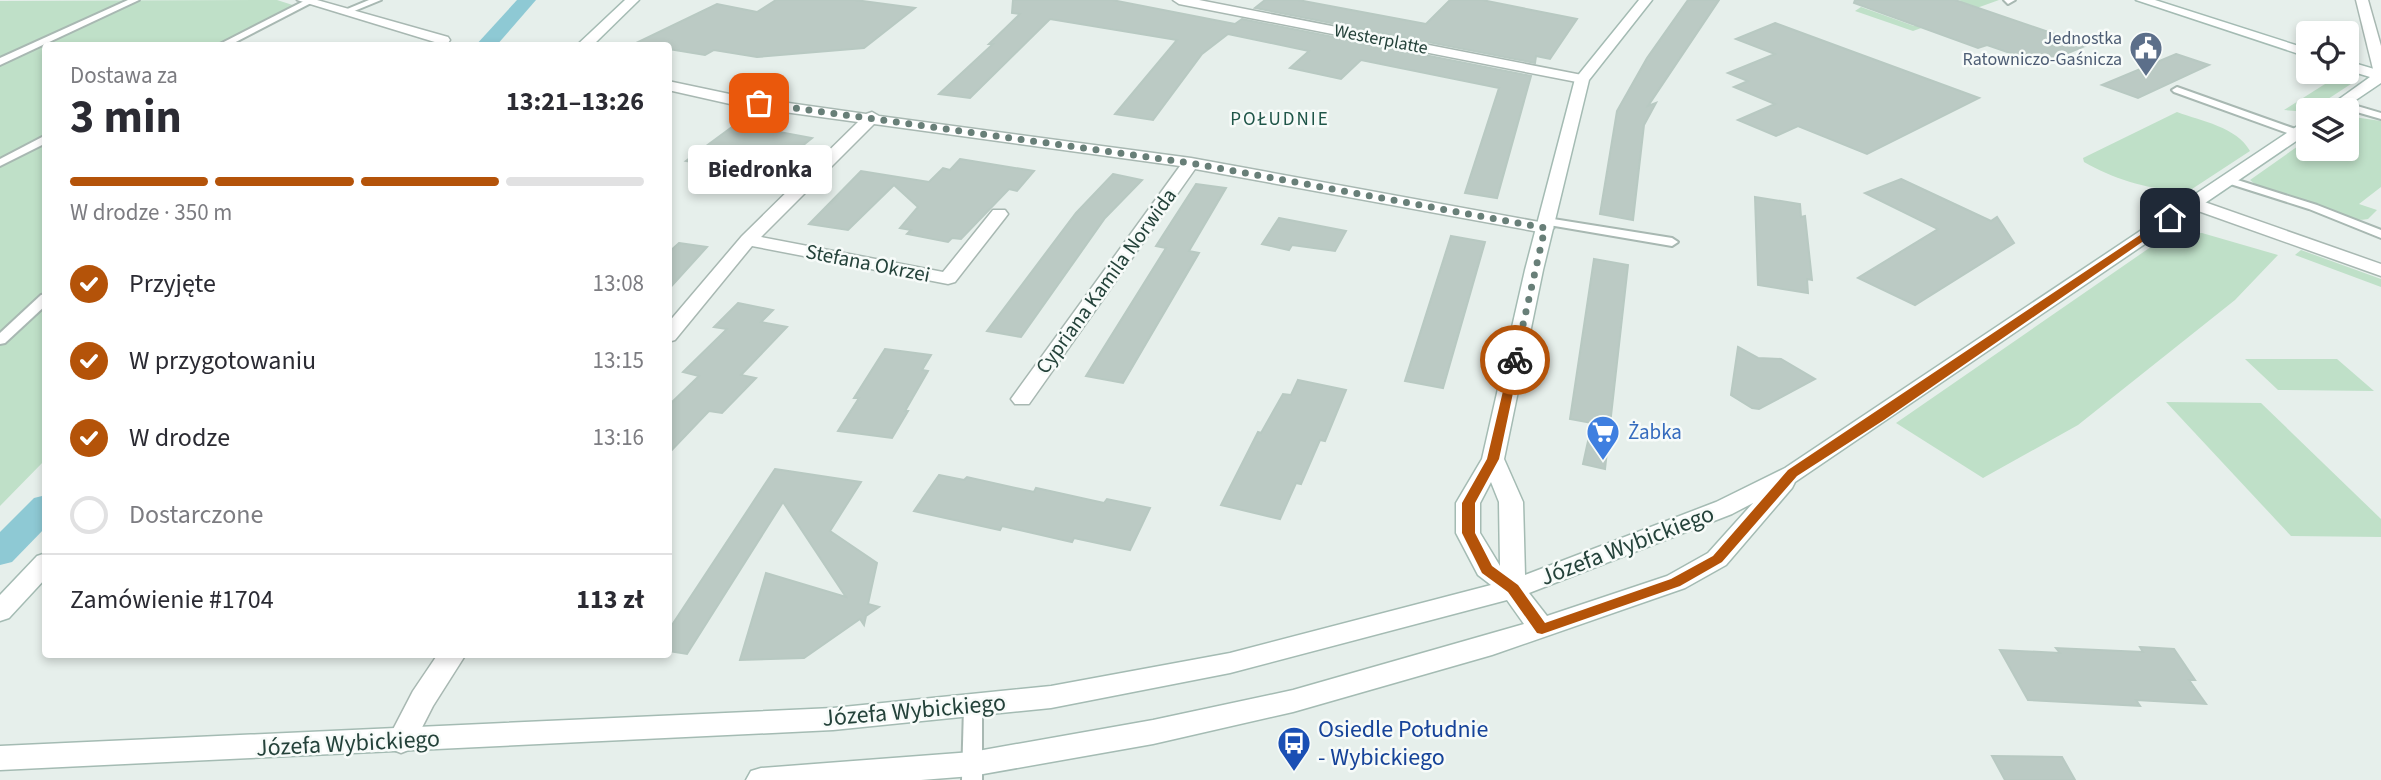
<!DOCTYPE html>
<html lang="pl">
<head>
<meta charset="utf-8">
<style>
	body { margin:0; font-family:"Source Sans 3",sans-serif; background:#f7f7f7; color:#2b2b33; height:100vh; display:flex; flex-direction:column; font-size:26px; white-space:nowrap }
	* { box-sizing:border-box; margin:0 }
	p { font-size:23px; color:#7c7c81 }
	.icon { flex:none; width:38px; height:38px; fill:none; stroke:currentColor; stroke-width:2; stroke-linecap:round; stroke-linejoin:round }
	.map { position:relative; flex:1; overflow:hidden }
	.sheet { position:absolute; left:42px; top:42px; width:630px; height:616px; display:flex; flex-direction:column; background:#fff; border-radius:7px; box-shadow:0 4px 10px #0003 }
	.sheet>* { flex:none }
	.fabs { position:absolute; left:2296px; top:21px; display:grid; gap:14px }
	.fabs a { display:grid; place-items:center; width:63px; height:63px; border-radius:7px; background:#fff; box-shadow:0 4px 10px #0003; font-size:35px }
	.pin { position:absolute; display:grid; place-items:center; width:60px; height:60px; color:#fff; margin:-30px; border-radius:14px; box-shadow:0 4px 10px #0006 }
	.courier { position:absolute; display:grid; place-items:center; width:70px; height:70px; margin:-35px; border:5px solid #b45309; border-radius:50%; background:#fff; color:#222; box-shadow:0 2px 9px #0007 }
	.bubble { position:absolute; height:49px; border-radius:7px; background:#fff; box-shadow:0 4px 10px #0003; font-size:23px; font-weight:700; line-height:49px; text-align:center }
	.summary em { font-style:normal; font-weight:700 }
	.summary div { display:flex; flex-direction:column-reverse }
	.summary { display:flex; align-items:center; justify-content:space-between; height:119px; padding:0 28px }
	h1 { font-size:46px; font-weight:700; line-height:52px }
	.bar { display:grid; grid-template-columns:repeat(4,1fr); gap:10px 7px; align-content:center; height:84px; padding:0 28px }
	.bar i { height:9px; border-radius:5px; background:#e1e1e2 }
	.bar .selected { background:#b45309 }
	.bar p { grid-column:span 4 }
	.line { display:flex; align-items:center; gap:18px; padding:0 28px; border-top:2px solid #e1e1e2 }
	.line div { flex:1 }
	ol { padding:0 28px; list-style:none }
	li { display:flex; align-items:center; gap:21px; height:77px }
	li p { margin-inline-start:auto }
	li .icon { padding:7px; border-radius:50%; background:#b45309; color:#fff; stroke-width:4 }
	li:last-child { color:#7c7c81 }
	li i { width:38px; height:38px; border:4px solid #e1e1e2; border-radius:50% }
	.map>svg:first-child { display:block }
	.green { fill:#bfe0c8 }
	.lines { fill:none; stroke-linecap:round; stroke-linejoin:round }
	.canal { fill:#8ec9d4; fill-rule:evenodd }
	.building { fill:#bbcac4; stroke:#b8c9c2; stroke-width:2 }
	.lane-casing { stroke:#a8b8b2; stroke-width:4 }
	.street-casing { stroke:#a8b8b2; stroke-width:3 }
	.secondary-casing { stroke:#a4bbb3; stroke-width:3 }
	.lane { fill:#fff; fill-rule:evenodd }
	.street { fill:#fff; fill-rule:evenodd }
	.secondary { fill:#fff; fill-rule:evenodd }
	.route { fill:#b45309 }
	.done { stroke:#687f78; stroke-width:7; stroke-dasharray:0 12.6 }
	.labels { text-anchor:middle; stroke-width:5; stroke-linejoin:round; paint-order:stroke }
	.far-service-label { font-size:18px; fill:#4e5e75; stroke:#f7fbf9; text-anchor:end }
	.far-street-label { font-size:18px; fill:#24423a; stroke:#f7fbf9 }
	.far-neighbourhood-label { font-size:19px; letter-spacing:2px; fill:#1f5548; stroke:#f7fbf9 }
	.street-label { font-size:21px; fill:#24423a; stroke:#f7fbf9 }
	.shop-label { font-size:21px; fill:#366cbe; stroke:#f7fbf9; text-anchor:start }
	.near-street-label { font-size:24px; fill:#24423a; stroke:#f7fbf9 }
	.near-transit-label { font-size:24px; fill:#164399; stroke:#f7fbf9; text-anchor:start }
</style>
</head>
<body>
<div class="map">
<svg width="2381" height="780" viewBox="0 0 2381 780">
	<rect width="100%" height="100%" fill="#e6efeb"/>
	<g class="green">
		<polygon points="277,0 302,8 225,45 46,46 45,460 0,506 0,1"/>
		<polygon points="1961,0 1999,0 1913,31 1855,11 1861,7 1914,26 1926,21 1915,16"/>
		<polygon points="2336,77 2354,82 2308,112 2284,110"/>
		<path d="M2177 112C2201 121 2237 127 2250 151L2192 189C2155 193 2116 180 2084 162L2083 158Z"/>
		<path d="M2347 116 2381 121V187L2359 204 2377 210 2368 219C2345 225 2267 196 2250 180L2308 139V149H2347Z"/>
		<polygon points="2192,233 2202,233 2278,255 2235,300 2078,425 1983,478 1896,423 2158,242 2170,247"/>
		<polygon points="2301,250 2381,279 2381,287 2295,255"/>
		<polygon points="2245,359 2337,359 2374,391 2278,390"/>
		<polygon points="2166,402 2261,403 2381,519 2381,537 2291,536"/>
	</g>
	<g class="lines">
		<g class="canal">
			<polygon points="517,0 536,0 496,46 475,46"/>
			<polygon points="46,495 46,527 12,562 0,565 0,532 34,498"/>
		</g>
	</g>
	<g class="building">
		<polygon points="776,0 855,0 915,8 864,48 757,57 714,50 705,55 668,49 668,46 634,44 717,4 757,12"/>
		<polygon points="1013,0 1112,0 1235,24 1242,19 1531,76 1497,198 1465,193 1499,88 1361,60 1341,79 1290,68 1309,51 1228,34 1202,54 1153,120 1115,114 1177,40 1050,19 970,98 939,94 993,44 989,44 1020,14 1012,13"/>
		<polygon points="1265,0 1298,0 1426,24 1450,0 1482,0 1577,19 1550,59 1536,56 1535,63 1255,8"/>
		<polygon points="1688,0 1719,0 1648,106 1656,103 1644,125 1633,220 1600,214 1617,111 1647,58"/>
		<polygon points="1855,0 1955,0 2087,45 2042,64 1987,45 1978,48 1854,3"/>
		<polygon points="1775,23 1851,51 1979,98 1867,154 1798,126 1776,136 1738,120 1775,104 1734,87 1748,81 1728,73 1775,54 1736,39"/>
		<polygon points="2176,54 2209,65 2138,98 2102,85"/>
		<polygon points="732,127 758,128 812,138 765,176 686,161"/>
		<polygon points="960,159 1034,171 1017,191 1009,189 961,239 952,238 948,242 907,234 911,230 900,228 918,207 894,185 848,230 809,224 861,171 929,182 943,168 950,170"/>
		<polygon points="1113,174 1142,180 1105,218 1021,337 987,331 1076,213"/>
		<polygon points="1901,179 1991,221 1997,217 2014,243 1915,305 1858,278 1938,229 1865,193"/>
		<polygon points="1196,184 1226,188 1189,251 1199,253 1123,383 1086,376 1166,248 1156,246"/>
		<polygon points="1755,197 1800,204 1801,217 1805,216 1812,280 1807,279 1808,293 1758,285"/>
		<polygon points="1279,218 1346,231 1335,251 1292,245 1289,250 1262,244"/>
		<polygon points="1451,236 1485,242 1443,388 1405,381"/>
		<polygon points="679,243 707,247 668,290 668,253"/>
		<polygon points="1594,259 1628,265 1605,469 1583,464 1592,423 1570,419"/>
		<polygon points="738,303 773,310 761,322 787,327 741,375 756,378 722,413 709,411 668,454 668,406 699,376 683,372 727,329 714,327"/>
		<polygon points="1738,347 1758,358 1781,359 1815,379 1759,409 1752,408 1731,395"/>
		<polygon points="885,349 931,355 922,370 928,371 905,411 908,411 892,438 838,431 859,398 854,398"/>
		<polygon points="1298,380 1346,390 1325,441 1320,440 1301,484 1296,483 1280,519 1221,505 1258,432 1261,433 1283,394 1291,395"/>
		<polygon points="775,469 861,482 830,531 877,563 868,604 879,607 866,616 864,625 860,619 804,658 740,660 766,573 846,597 783,502 687,654 668,651 668,631"/>
		<polygon points="939,475 964,480 967,477 1034,492 1036,488 1104,503 1107,499 1150,508 1130,550 1074,538 1072,542 1002,526 1000,530 914,511"/>
		<polygon points="2140,647 2174,649 2195,680 2189,680 2206,704 2136,700 2140,706 2028,700 2000,650 2060,653 2056,648 2143,652"/>
		<polygon points="1992,756 2062,757 2075,780 2005,780"/>
	</g>
	<g class="lines">
		<defs>
			<g id="lane">
				<polygon points="128,0 139,0 0,65 0,58"/>
				<polygon points="306,0 313,2 228,46 216,46"/>
				<polygon points="369,0 381,0 347,14 340,12"/>
				<polygon points="2004,0 2015,0 2008,4"/>
				<polygon points="2177,87 2301,131 2302,133 2297,136 2293,135 2174,92 2172,90"/>
				<polygon points="2340,101 2381,113 2381,119 2336,106 2336,102"/>
				<polygon points="46,135 46,143 0,166 0,159"/>
				<polygon points="2228,177 2317,205 2381,230 2381,238 2309,209 2224,182 2224,178"/>
				<polygon points="1547,218 1672,238 1678,242 1672,246 1543,224 1541,222"/>
				<polygon points="46,294 46,305 5,343 0,344 0,333 41,295"/>
				<polygon points="973,700 979,702 982,707 982,780 962,780 964,707 967,702"/>
			</g>
			<g id="street">
				<polygon points="297,0 317,0 448,37 450,40 448,43 438,43"/>
				<polygon points="1173,0 1199,0 1582,75 1589,79 1582,83 1179,4"/>
				<polygon points="2356,0 2368,0 2381,46 2381,77 2374,73"/>
				<polygon points="668,81 739,96 866,114 872,112 879,116 1191,158 1545,223 1554,228 1545,233 1195,169 1029,404 1015,404 1011,399 1180,166 874,124 761,237 943,272 993,210 1005,210 1008,214 1005,218 955,282 948,284 752,246 675,340 668,342 668,323 742,236 858,122 739,106 668,90"/>
				<polygon points="2193,198 2381,264 2381,276 2187,207 2184,203 2187,199"/>
				<polygon points="438,654 466,654 433,706 411,749 401,753 391,749 387,741 413,691"/>
			</g>
			<g id="secondary">
				<polygon points="625,0 639,0 592,46 576,46"/>
				<path d="M1639 0H1652L1589 80 1543 270 1504 459 1523 502 1525 575 1716 502 1785 468 2302 123 2308 121V133L1795 482 1792 488 1726 565 1685 588 1492 655 1293 712 1153 744 972 776 921 780H746L751 771 761 768 972 752 1153 720 1293 690 1524 624 1507 600 1230 673 1051 708 833 730 0 770V746L833 708 1051 686 1230 653 1491 585 1478 575 1456 533V503L1482 459 1525 270 1575 79ZM1491 482 1499 502 1500 566 1480 533V503ZM1753 503 1708 553 1667 576 1547 616 1529 593 1732 514Z"/>
				<polygon points="2136,0 2155,0 2308,49 2308,57"/>
				<polygon points="2347,61 2381,71 2381,83 2341,110 2324,110 2370,77 2347,70"/>
				<polygon points="46,553 46,578 9,618 0,621 0,595 37,556"/>
			</g>
		</defs>
		<use href="#lane" class="lane-casing"/>
		<use href="#street" class="street-casing"/>
		<use href="#secondary" class="secondary-casing"/>
		<use href="#lane" class="lane"/>
		<use href="#street" class="street"/>
		<use href="#secondary" class="secondary"/>
	</g>
	<polygon class="route" points="2170,215 2175,218 2174,220 1884,420 1797,476 1722,562 1680,586 1542,634 1537,633 1508,592 1482,573 1462,533 1462,503 1487,459 1511,357 1520,360 1499,459 1475,503 1475,533 1492,566 1518,585 1545,623 1671,579 1713,556 1788,470"/>
	<g class="lines">
		<polyline class="done" points="759,103 1191,163 1545,228 1515,360"/>
	</g>
	<defs>
		<symbol id="civic-pin" viewBox="-11 -11 22 30"><path d="M0 17L-7.5 6A9.5 9.5 0 1 1 7.5 6Z" fill="#5c6f8a" stroke="#f7fbf9"/><path d="M-.6-6.5H3V-4.5H.6V-3L4-1V1h2V6H-6V1h2V-1L-.6-3ZM-1.2 2.5V6h2.4V2.5Z" fill="#fff"/></symbol>
		<symbol id="supermarket-pin" viewBox="-11 -11 22 30"><path d="M0 17L-7.5 6A9.5 9.5 0 1 1 7.5 6Z" fill="#3f7fe0" stroke="#f7fbf9"/><path d="M-6-5.5h2.5l.6 2H6L4.5 2H-2.5L-4.4-4H-6ZM-1.5 3.2a1.3 1.3 0 1 0 .1 0ZM3 3.2a1.3 1.3 0 1 0 .1 0Z" fill="#fff"/></symbol>
		<symbol id="bus-pin" viewBox="-11 -11 22 30"><path d="M0 17L-7.5 6A9.5 9.5 0 1 1 7.5 6Z" fill="#1a4fb4" stroke="#f7fbf9"/><path d="M-5-6H5V4H4V6H2V4H-2V6H-4V4H-5ZM-3.5-4V0h7V-4ZM-3.5 1.2v1.5H-2V1.2ZM2 1.2v1.5H3.5V1.2Z" fill="#fff"/></symbol>
	</defs>
	<g fill-rule="evenodd">
		<use href="#civic-pin" x="2127" y="29" width="38" height="52"/>
		<use href="#supermarket-pin" x="1584" y="413" width="38" height="52"/>
		<use href="#bus-pin" x="1275" y="724" width="38" height="52"/>
	</g>
	<g class="labels">
		<g class="far-service-label">
			<text x="2122" y="44">Jednostka<tspan x="2122" dy="21">Ratowniczo-Gaśnicza</tspan></text>
		</g>
		<g class="far-street-label">
			<text transform="translate(1381 39) rotate(11)" y="6">Westerplatte</text>
		</g>
		<g class="far-neighbourhood-label">
			<text x="1280" y="125">POŁUDNIE</text>
		</g>
		<g class="street-label">
			<text transform="translate(868 263) rotate(11)" y="7">Stefana Okrzei</text>
			<text transform="translate(1106 281) rotate(-54)" y="7">Cypriana Kamila Norwida</text>
		</g>
		<g class="shop-label">
			<text x="1628" y="439">Żabka</text>
		</g>
		<g class="near-street-label">
			<text transform="translate(1627 545) rotate(-21)" y="8">Józefa Wybickiego</text>
			<text transform="translate(914 710) rotate(-5)" y="8">Józefa Wybickiego</text>
			<text transform="translate(348 743) rotate(-3)" y="8">Józefa Wybickiego</text>
		</g>
		<g class="near-transit-label">
			<text x="1318" y="737">Osiedle Południe<tspan x="1318" dy="28">- Wybickiego</tspan></text>
		</g>
	</g>
</svg>
<div class="fabs">
<a><svg class="icon" aria-label="locate" viewBox="0 0 24 24"><circle cx="12" cy="12" r="6"/><path d="M12 2v4M12 18v4M2 12h4M18 12h4"/></svg></a>
<a><svg class="icon" aria-label="layers" viewBox="0 0 24 24"><path d="M12 4l9 5-9 5-9-5zM3 14l9 5 9-5"/></svg></a>
</div>
<div class="pin" style="left:759px;top:103px;background:#ea580c"><svg class="icon" aria-label="bag" viewBox="0 0 24 24"><path d="M5 8h14l-1 12H6zM9 8a3 3 0 0 1 6 0"/></svg></div>
<div class="pin" style="left:2170px;top:218px;background:#1f2937"><svg class="icon" aria-label="home" viewBox="0 0 24 24"><path d="M3 11l9-7 9 7M6 9v11h12V9"/></svg></div>
<div class="courier" style="left:1515px;top:360px"><svg class="icon" aria-label="bike" viewBox="0 0 24 24"><circle cx="6" cy="16" r="4"/><circle cx="18" cy="16" r="4"/><path d="M6 16l4-8h5l3 8M10 8l3 8H6M13 5h3"/></svg></div>
<div class="bubble" style="left:688px;top:145px;width:144px">Biedronka</div>
<section class="sheet">
<div class="summary"><div><h1>3 min</h1><p>Dostawa za</p></div><em>13:21–13:26</em></div>
<div class="bar"><i class="selected"></i><i class="selected"></i><i class="selected"></i><i></i><p>W drodze · 350 m</p></div>
<ol>
<li><svg class="icon" aria-label="check" viewBox="0 0 24 24"><path d="M5 12l5 5 9-10"/></svg>Przyjęte<p>13:08</p></li>
<li><svg class="icon" aria-label="check" viewBox="0 0 24 24"><path d="M5 12l5 5 9-10"/></svg>W przygotowaniu<p>13:15</p></li>
<li><svg class="icon" aria-label="check" viewBox="0 0 24 24"><path d="M5 12l5 5 9-10"/></svg>W drodze<p>13:16</p></li>
<li><i></i>Dostarczone</li>
</ol>
<div class="line" style="height:91px"><div>Zamówienie #1704</div><b>113 zł</b></div>
</section>
</div>
</body>
</html>
